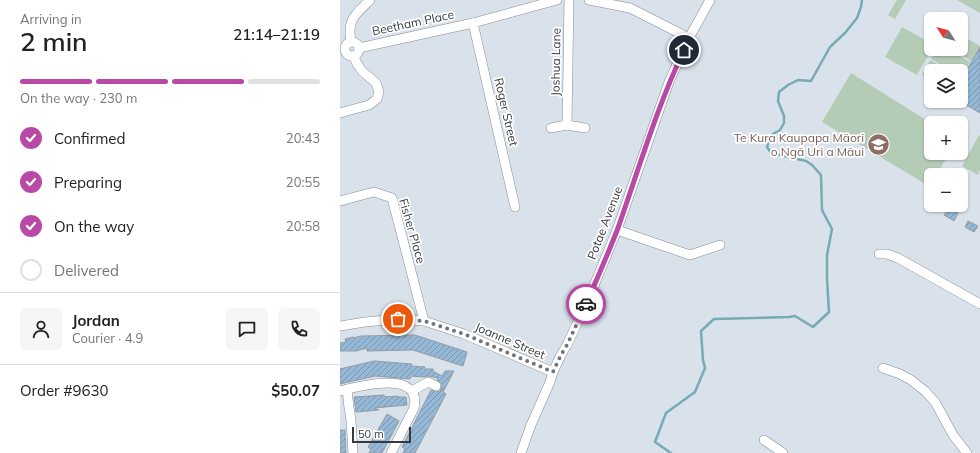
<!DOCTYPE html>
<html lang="en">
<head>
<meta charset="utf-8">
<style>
	body { margin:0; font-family:Mulish,sans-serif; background:#f6f6f6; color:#222; height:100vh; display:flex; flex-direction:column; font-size:15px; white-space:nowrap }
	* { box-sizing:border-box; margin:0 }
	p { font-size:13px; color:#767676 }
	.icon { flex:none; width:22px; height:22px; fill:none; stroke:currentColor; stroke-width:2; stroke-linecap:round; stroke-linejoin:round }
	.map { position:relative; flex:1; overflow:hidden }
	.details { display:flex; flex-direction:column; background:#fff; width:340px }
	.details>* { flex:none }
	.needle { width:26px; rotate:306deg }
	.controls { position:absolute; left:584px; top:12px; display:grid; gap:8px }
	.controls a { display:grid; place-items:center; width:44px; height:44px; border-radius:6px; background:#fff; box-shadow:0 1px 3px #0004; font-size:20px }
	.scale { position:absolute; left:12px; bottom:10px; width:59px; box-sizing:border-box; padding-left:4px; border:2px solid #363a3e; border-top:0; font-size:11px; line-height:14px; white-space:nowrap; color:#363a3e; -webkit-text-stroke:3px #fff; paint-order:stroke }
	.pin { position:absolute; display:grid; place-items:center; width:34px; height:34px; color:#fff; margin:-17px; border:2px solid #fff; border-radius:50%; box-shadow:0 1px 4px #0007 }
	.courier { position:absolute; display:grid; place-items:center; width:40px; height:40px; margin:-20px; border:3px solid #b949a6; border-radius:50%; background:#fff; color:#222; box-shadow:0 1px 5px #0007 }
	.head em { font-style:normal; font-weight:600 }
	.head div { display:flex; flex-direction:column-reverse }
	.head { display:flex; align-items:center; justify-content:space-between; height:68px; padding:0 20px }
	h1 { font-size:26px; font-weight:600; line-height:30px }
	.bar { display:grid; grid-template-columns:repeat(4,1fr); gap:6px 4px; align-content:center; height:48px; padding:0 20px }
	.bar i { height:5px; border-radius:3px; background:#e0e0e0 }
	.bar .active { background:#b949a6 }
	.bar p { grid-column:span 4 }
	.line { display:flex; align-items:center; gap:10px; padding:0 20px; border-top:1px solid #e0e0e0 }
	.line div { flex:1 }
	.round { display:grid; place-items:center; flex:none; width:42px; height:42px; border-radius:6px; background:#f6f6f6 }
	ol { padding:0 20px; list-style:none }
	li { display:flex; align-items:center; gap:12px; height:44px }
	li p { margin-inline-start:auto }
	li .icon { padding:4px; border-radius:50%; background:#b949a6; color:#fff; stroke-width:4 }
	li:last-child { color:#767676 }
	li i { width:22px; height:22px; border:2px solid #e0e0e0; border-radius:50% }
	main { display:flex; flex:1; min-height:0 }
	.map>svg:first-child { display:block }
	.pitch { fill:#b4cbb6 }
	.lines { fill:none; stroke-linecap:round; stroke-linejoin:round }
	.stream { stroke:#76abb4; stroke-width:2.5 }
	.building { fill:url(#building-hatch); stroke:#939ca4 }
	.minor-casing { stroke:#848d95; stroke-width:10 }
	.minor { stroke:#fff; stroke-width:9 }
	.done { stroke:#6f757b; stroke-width:4; stroke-dasharray:0 7.2 }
	.route { stroke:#b949a6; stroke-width:5 }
	.labels { text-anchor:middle; stroke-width:3.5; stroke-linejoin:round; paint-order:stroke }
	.street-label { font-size:12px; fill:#363a3e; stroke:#fff }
	.education-label { font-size:12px; fill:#785e54; stroke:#fff; text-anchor:end }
</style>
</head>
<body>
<main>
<section class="details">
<div class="head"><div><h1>2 min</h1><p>Arriving in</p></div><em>21:14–21:19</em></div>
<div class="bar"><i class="active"></i><i class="active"></i><i class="active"></i><i></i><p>On the way · 230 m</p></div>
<ol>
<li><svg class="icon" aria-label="check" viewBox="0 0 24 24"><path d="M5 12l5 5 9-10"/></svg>Confirmed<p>20:43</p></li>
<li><svg class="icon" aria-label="check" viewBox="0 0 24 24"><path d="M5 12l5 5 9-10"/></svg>Preparing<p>20:55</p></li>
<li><svg class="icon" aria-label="check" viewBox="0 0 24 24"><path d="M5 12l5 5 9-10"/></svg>On the way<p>20:58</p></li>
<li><i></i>Delivered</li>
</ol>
<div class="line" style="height:72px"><a class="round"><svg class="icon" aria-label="person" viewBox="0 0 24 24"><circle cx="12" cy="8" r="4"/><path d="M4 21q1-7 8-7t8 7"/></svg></a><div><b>Jordan</b><p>Courier · 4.9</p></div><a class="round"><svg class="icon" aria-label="chat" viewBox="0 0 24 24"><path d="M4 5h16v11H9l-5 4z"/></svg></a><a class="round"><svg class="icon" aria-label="phone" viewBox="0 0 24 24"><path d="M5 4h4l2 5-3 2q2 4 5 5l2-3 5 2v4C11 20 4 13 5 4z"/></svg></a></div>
<div class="line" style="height:52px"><div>Order #9630</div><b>$50.07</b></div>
</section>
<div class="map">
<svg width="640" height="453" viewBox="0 0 640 453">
	<defs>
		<pattern id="building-hatch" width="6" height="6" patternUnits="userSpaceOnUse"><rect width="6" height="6" fill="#95b8d6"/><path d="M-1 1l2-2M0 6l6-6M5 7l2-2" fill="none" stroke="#7a97af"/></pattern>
	</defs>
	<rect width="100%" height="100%" fill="#d9e2eb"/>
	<g class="pitch">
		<polygon points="557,0 566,0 555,19 548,15"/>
		<polygon points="617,0 640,0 640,13"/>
		<polygon points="562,27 591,43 591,49 592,49 577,75 545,57"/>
		<polygon points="621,35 640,46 631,61 611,49 621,49"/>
		<polygon points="597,49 608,49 630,62 622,77 621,71 611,71 591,59"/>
		<polygon points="590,60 609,71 591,71 591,80 582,75"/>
		<polygon points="511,73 591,123 591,153 610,153 596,175 591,175 591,182 589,186 482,122"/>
		<polygon points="639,135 640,136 640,170 638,175 622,166"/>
	</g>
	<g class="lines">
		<polyline class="stream" points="331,453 315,442 326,413 355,392 365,368 363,360 361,331 374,319 449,317 455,316 473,327 489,312 487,279 487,255 492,229 482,210 481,175 472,165 466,161 431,153 427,147 429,141 433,134 440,130 444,123 444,116 438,101 439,92 448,85 458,80 471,81 490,47 505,33 517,18 521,7 522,0"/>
	</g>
	<g class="building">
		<polygon points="640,47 640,113 621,102 621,80"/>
		<polygon points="608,208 618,213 614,221 604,215"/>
		<polygon points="628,221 638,226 634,232 625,227"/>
		<polygon points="75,335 127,352 123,366 73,350 27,351 27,348 16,351 0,351 0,343 6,342 5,339 13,337 13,338 21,336"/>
		<polygon points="34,361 72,364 71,366 85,367 84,369 93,369 93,371 102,376 105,371 114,371 103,392 106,394 75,453 63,453 65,449 62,447 91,390 96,392 100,391 102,386 101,383 97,380 98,378 88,376 84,377 71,376 70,379 35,376 0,384 0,369"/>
		<polygon points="44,395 45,397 58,396 58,397 66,397 67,405 34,408 39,410 16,412 14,397"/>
		<polygon points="47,414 59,421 42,453 29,453 31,449 28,447"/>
		<polygon points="0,430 5,430 6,453 0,453"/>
	</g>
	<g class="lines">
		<defs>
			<g id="minor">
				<polyline points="249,0 290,8 349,38"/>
				<polyline points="133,23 175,207"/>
				<path d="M11 42C7 19 15 15 30 0"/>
				<circle cx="12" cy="49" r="7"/>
				<polyline points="19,48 133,23 217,0"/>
				<polyline points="0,113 29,105 37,99 39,92 36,83 22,71 16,62 14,56"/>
				<polyline points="227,125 229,0"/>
				<polyline points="211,128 227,125 245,128"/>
				<polyline points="0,201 34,192 52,198 84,321"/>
				<polyline points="277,230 350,255 380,245"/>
				<polyline points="539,254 547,254 558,258 640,304"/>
				<polyline points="0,326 25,322 58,319 84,321 124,334 213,372"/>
				<polyline points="543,368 560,374 571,380 585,391 595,402 613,435 627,453"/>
				<polyline points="7,389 9,408 11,420 13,453"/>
				<path d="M0 391C20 386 82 369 74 408L51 453"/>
				<polyline points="72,391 88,382 96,386"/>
				<polyline points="424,440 443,453"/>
				<polyline points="181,453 191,425 210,382 213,372 221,355 227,345 248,300 277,230 329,82 349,38 370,0"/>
			</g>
		</defs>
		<use href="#minor" class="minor-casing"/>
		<use href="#minor" class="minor"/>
	</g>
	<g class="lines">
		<polyline class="done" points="58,319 84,321 124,334 213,372 221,355 227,345 246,304"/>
		<path class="route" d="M246 304C257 279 268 254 278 228 299 168 317 107 344 50"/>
	</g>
	<defs>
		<symbol id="school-disc" viewBox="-11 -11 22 22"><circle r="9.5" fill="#8d6e63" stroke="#fff"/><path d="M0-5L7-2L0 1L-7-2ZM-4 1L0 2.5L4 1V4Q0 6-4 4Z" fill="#fff"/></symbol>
	</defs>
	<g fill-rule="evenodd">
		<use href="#school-disc" x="526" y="132" width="25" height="25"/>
	</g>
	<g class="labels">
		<g class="street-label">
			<text transform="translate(73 23) rotate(-12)" y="4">Beetham Place</text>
			<text transform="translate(216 62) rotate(-89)" y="4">Joshua Lane</text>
			<text transform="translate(166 112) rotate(77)" y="4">Roger Street</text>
			<text transform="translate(265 223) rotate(-69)" y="4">Potae Avenue</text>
			<text transform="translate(72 231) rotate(74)" y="4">Fisher Place</text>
			<text transform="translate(170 341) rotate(23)" y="4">Joanne Street</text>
		</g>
		<g class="education-label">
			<text x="524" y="142">Te Kura Kaupapa Māori<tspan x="524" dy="14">o Ngā Uri a Māui</tspan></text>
		</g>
	</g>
</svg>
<div class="controls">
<a><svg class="needle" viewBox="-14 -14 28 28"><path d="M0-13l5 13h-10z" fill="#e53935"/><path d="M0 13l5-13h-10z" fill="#767676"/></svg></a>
<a><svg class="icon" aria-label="layers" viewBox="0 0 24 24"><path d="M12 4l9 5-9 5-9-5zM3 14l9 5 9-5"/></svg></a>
<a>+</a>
<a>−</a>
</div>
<div class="scale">50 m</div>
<div class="pin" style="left:58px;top:319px;background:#ea580c"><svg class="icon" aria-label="bag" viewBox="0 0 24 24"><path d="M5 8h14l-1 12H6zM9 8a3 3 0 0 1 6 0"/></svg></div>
<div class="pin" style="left:344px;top:50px;background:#1f2937"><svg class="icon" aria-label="home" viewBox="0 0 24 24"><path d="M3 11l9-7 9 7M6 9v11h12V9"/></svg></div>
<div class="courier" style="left:246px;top:304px"><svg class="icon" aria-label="car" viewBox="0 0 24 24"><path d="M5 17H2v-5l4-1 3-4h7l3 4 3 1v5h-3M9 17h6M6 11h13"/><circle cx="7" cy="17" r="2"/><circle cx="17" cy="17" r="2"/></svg></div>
</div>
</main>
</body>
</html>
